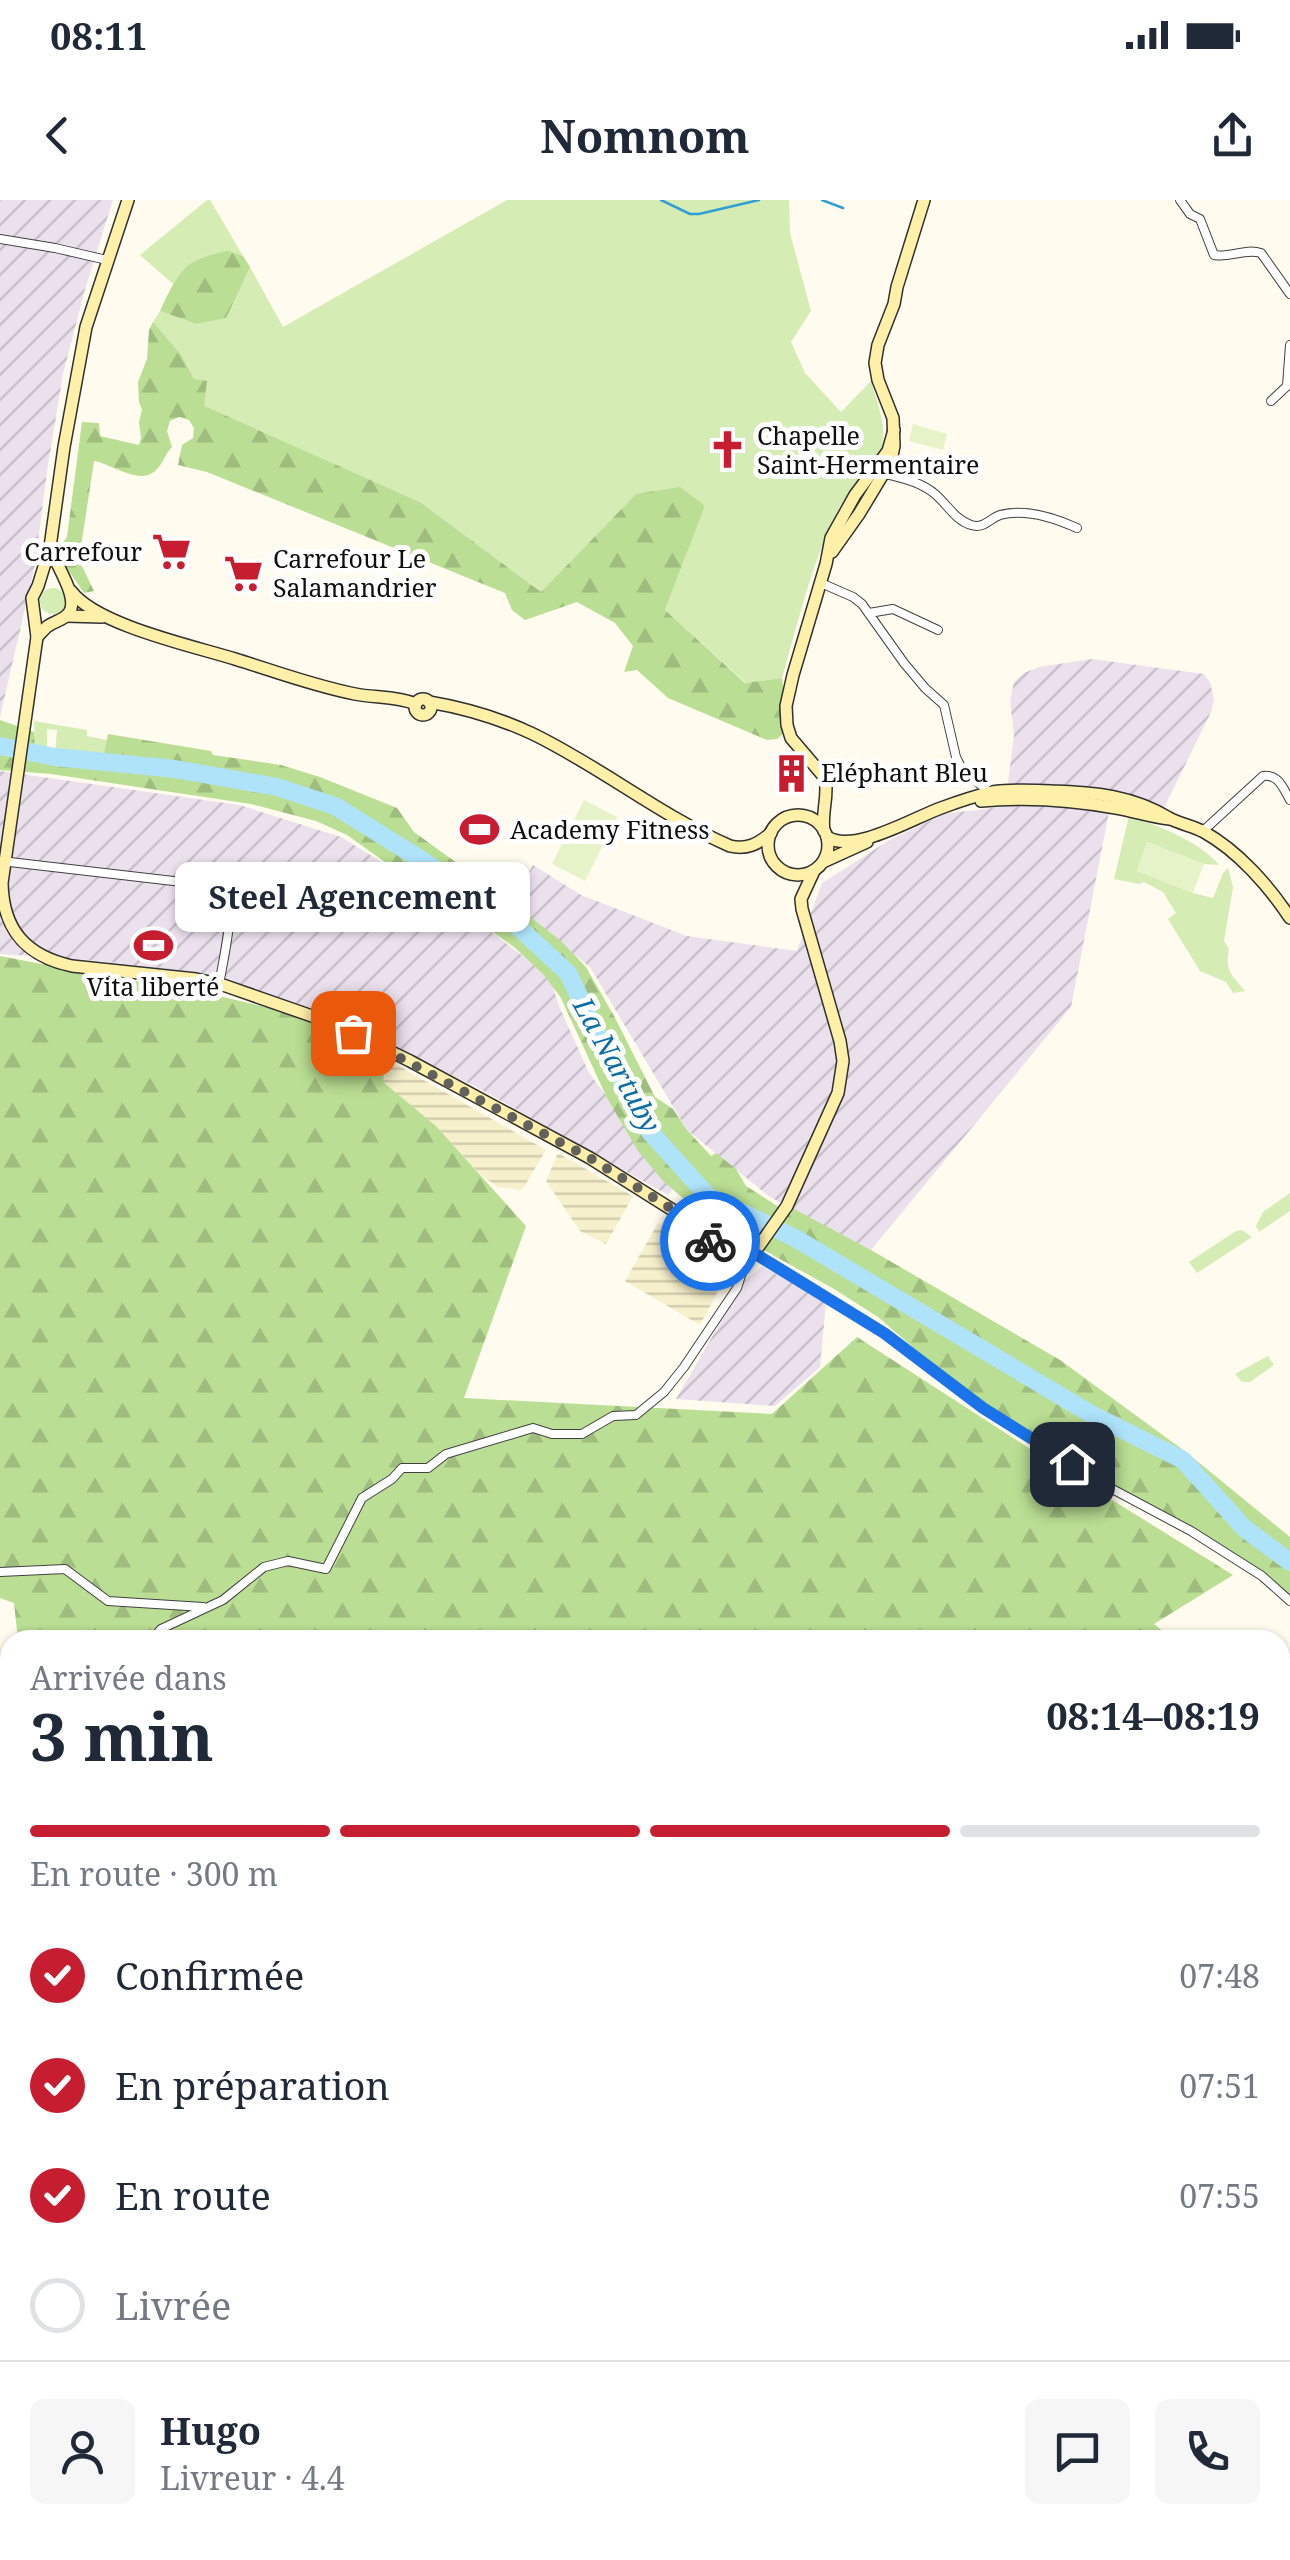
<!DOCTYPE html>
<html lang="fr">
<head>
<meta charset="utf-8">
<style>
	body { margin:0; font-family:"Noto Serif",serif; background:#f6f6f7; color:#1f2937; height:100vh; display:flex; flex-direction:column; font-size:38px; white-space:nowrap }
	* { box-sizing:border-box; margin:0 }
	p { font-size:32px; color:#747a83 }
	.icon { flex:none; width:55px; height:55px; fill:none; stroke:currentColor; stroke-width:2; stroke-linecap:round; stroke-linejoin:round }
	.map { position:relative; flex:1; overflow:hidden }
	.details { position:absolute; left:0px; top:1430px; width:1290px; height:930px; display:flex; flex-direction:column; background:#fff; border-radius:30px 30px 0 0; box-shadow:0 2px 8px #0004 }
	.details>* { flex:none }
	.pin { position:absolute; display:grid; place-items:center; width:85px; height:85px; color:#fff; margin:-42px; border-radius:20px; box-shadow:0 5px 15px #0006 }
	.courier { position:absolute; display:grid; place-items:center; width:100px; height:100px; margin:-50px; border:8px solid #1a73e8; border-radius:50%; background:#fff; color:#222; box-shadow:0 2px 12px #0007 }
	.bubble { position:absolute; height:70px; border-radius:15px; background:#fff; box-shadow:0 2px 8px #0004; font-size:32px; font-weight:700; line-height:70px; text-align:center }
	.overview em { font-style:normal; font-weight:700 }
	.overview div { display:flex; flex-direction:column-reverse }
	.overview { display:flex; align-items:center; justify-content:space-between; height:170px; padding:0 30px }
	h1 { font-size:65px; font-weight:700; line-height:75px }
	.bar { display:grid; grid-template-columns:repeat(4,1fr); gap:15px 10px; align-content:center; height:120px; padding:0 30px }
	.bar i { height:12px; border-radius:8px; background:#e0e1e3 }
	.bar .on { background:#c61d30 }
	.bar p { grid-column:span 4 }
	.line { display:flex; align-items:center; gap:25px; padding:0 30px; border-top:2px solid #e0e1e3 }
	.line div { flex:1 }
	.round { display:grid; place-items:center; flex:none; width:105px; height:105px; border-radius:15px; background:#f6f6f7 }
	ol { padding:0 30px; list-style:none }
	li { display:flex; align-items:center; gap:30px; height:110px }
	li p { margin-inline-start:auto }
	li .icon { padding:10px; border-radius:50%; background:#c61d30; color:#fff; stroke-width:4 }
	li:last-child { color:#747a83 }
	li i { width:55px; height:55px; border:5px solid #e0e1e3; border-radius:50% }
	.status { display:flex; justify-content:space-between; align-items:center; height:70px; padding:0 50px; background:#fff; direction:ltr }
	.status svg { height:28px; fill:currentColor }
	header { display:flex; justify-content:space-between; align-items:center; height:130px; padding:0 30px; background:#fff; font-size:45px; font-weight:700 }
	.map>svg:first-child { display:block }
	.industrial { fill:url(#industrial-furrows) }
	.farmland { fill:url(#farmland-rules) }
	.grass { fill:#d5ecb5 }
	.forest { fill:url(#forest-firs) }
	.pitch { fill:#e6f3c8 }
	.lines { fill:none; stroke-linecap:round; stroke-linejoin:round }
	.stream { stroke:#329ed5; stroke-width:2.5 }
	.river { stroke:#afe3fa; stroke-width:18 }
	.street-casing { stroke:#414141; stroke-width:10 }
	.secondary-casing { stroke:#303030; stroke-width:14 }
	.street { stroke:#fff; stroke-width:8 }
	.secondary { stroke:#fff0a9; stroke-width:11 }
	.done { stroke:#62615c; stroke-width:10; stroke-dasharray:0 18 }
	.route { stroke:#1a73e8; stroke-width:12 }
	.labels { text-anchor:middle; stroke-width:10; stroke-linejoin:round; paint-order:stroke }
	.poi-label { font-size:25px; fill:#0e0e0e; stroke:#fff; text-anchor:start }
	.water-label { font-size:28px; font-style:italic; fill:#0f6ea7; stroke:#fff }
</style>
</head>
<body>
<div class="status"><b>08:11</b><svg viewBox="0 0 49 12"><path d="M0 12V9h3v3zM5 12V6h3v6zM10 12V3h3v9zM15 12V0h3v12zM26 1h20v11H26zM47 4h2v5h-2z"/></svg></div>
<header><svg class="icon" aria-label="back" viewBox="0 0 24 24"><path d="M15 5l-7 7 7 7"/></svg>Nomnom<svg class="icon" aria-label="share" viewBox="0 0 24 24"><path d="M12 15V3M7 8l5-5 5 5M5 13v7h14v-7"/></svg></header>
<div class="map">
<svg width="1290" height="2360" viewBox="0 0 1290 2360">
	<defs>
		<pattern id="industrial-furrows" width="10" height="10" patternUnits="userSpaceOnUse" patternTransform="scale(2.5)"><rect width="10" height="10" fill="#ebe1ed"/><path d="M-1 1l2-2M0 10L10 0M9 11l2-2" fill="none" stroke="#c8c0ca"/></pattern>
		<pattern id="farmland-rules" width="6" height="5" patternUnits="userSpaceOnUse" patternTransform="scale(2.5)"><rect width="6" height="5" fill="#f7f0cc"/><path d="M0 2.5h6" fill="none" stroke="#d3cdae"/></pattern>
		<pattern id="forest-firs" width="22" height="20" patternUnits="userSpaceOnUse" patternTransform="scale(2.5)"><rect width="22" height="20" fill="#bade93"/><path d="M5 1l3.5 6h-7zM16 11l3.5 6h-7z" fill="#9fbd7e"/></pattern>
	</defs>
	<rect width="100%" height="100%" fill="#fffbee"/>
	<g class="industrial">
		<polygon points="0,0 113,0 84,93 63,174 47,272 35,365 0,517"/>
		<polygon points="1092,459 1204,474 1210,482 1214,501 1211,512 1162,612 1109,612 1071,807 871,1050 770,997 687,930 590,767 510,704 533,665 581,695 687,736 797,751 822,683 888,641 943,614 1000,607 1001,587 1008,583 1014,535 1010,501 1014,482 1024,473 1039,467"/>
		<polygon points="0,571 239,605 341,637 473,718 550,777 559,806 589,873 675,986 668,995 478,888 329,814 203,773 88,760 0,754"/>
		<polygon points="762,1066 826,1102 820,1167 775,1206 676,1199 744,1082"/>
	</g>
	<g class="farmland">
		<polygon points="387,859 546,950 522,990 497,987 479,973 437,927 382,882"/>
		<polygon points="558,953 633,996 606,1044 580,1031 546,981"/>
		<polygon points="658,1023 729,1071 700,1125 625,1081"/>
	</g>
	<g class="grass">
		<path d="M207 0H210L243 56C211 45 192 61 173 84L140 55Z"/>
		<path d="M507 0H789L790 33 811 111 791 142 805 173 841 212 871 181C877 203 888 227 881 250 872 274 847 291 836 314 811 365 798 423 782 478L746 483 665 410 705 306 636 294 541 392 420 302 203 206C190 170 178 152 153 122L160 111 196 124 239 87 250 67 283 127Z"/>
		<circle cx="53" cy="401" r="13"/>
		<polygon points="34,521 87,530 87,536 107,540 103,560 55,553 57,530 47,529 47,552 35,548"/>
		<path d="M1129 616C1157 625 1201 642 1219 665L1204 664 1147 642 1137 671 1193 693 1213 698 1223 673 1228 668 1233 687 1224 741 1229 749C1225 771 1231 774 1245 791L1233 793 1226 782 1200 771 1168 719 1176 713 1163 692 1144 682 1139 684 1114 679Z"/>
		<polygon points="1290,993 1290,1011 1259,1032 1256,1026 1263,1012"/>
		<polygon points="1242,1030 1252,1037 1197,1073 1189,1062 1236,1031"/>
		<polygon points="1268,1156 1274,1165 1250,1182 1242,1182 1235,1174"/>
	</g>
	<g class="forest">
		<path d="M228 51 243 56 250 67 226 118 196 124 160 111C178 73 184 58 228 51Z"/>
		<path d="M153 122 181 155 194 179 207 181 204 206 420 302 541 392 636 294 680 287 705 306 665 410 745 483 782 478C785 495 781 516 783 534L777 539 767 540 668 498 637 470 624 472 633 446 615 423 577 402 525 420 512 410 505 393 207 272 178 265 182 245 193 238 194 228 189 220 179 217 170 221 167 231 172 247C165 254 164 261 158 268 142 288 113 264 94 261L79 360 94 391 84 393 64 364 58 349 67 337 82 222 99 223 100 236 139 245 141 238 139 222 142 210 139 202 138 182 147 159 149 130Z"/>
		<polygon points="0,520 34,532 35,547 47,552 103,560 108,534 211,551 213,555 281,565 320,577 397,608 414,632 519,708 561,741 586,767 614,816 655,897 673,909 687,930 711,956 716,953 736,969 746,986 777,1006 794,1009 871,1050 1060,1160 1186,1252 1290,1337 1290,1396 1262,1376 1101,1283 983,1208 878,1117 834,1089 751,1043 691,1005 663,981 638,951 607,898 561,798 543,774 514,747 463,711 417,685 347,635 316,621 251,604 51,574 0,570"/>
		<polygon points="0,756 114,778 172,785 278,810 322,825 368,846 387,859 383,882 437,927 526,1026 464,1198 772,1214 857,1137 1046,1259 1233,1375 1154,1424 1174,1440 18,1440 14,1403 0,1398"/>
		<polygon points="1280,1521 1290,1525 1290,2209 1280,2213"/>
		<path d="M10 1625V1681C0 1658 0 1648 10 1625Z"/>
		<polygon points="273,2350 629,2350 635,2360 275,2360"/>
	</g>
	<g class="pitch">
		<polygon points="913,224 947,234 943,250 909,241"/>
		<polygon points="584,600 617,617 585,681 552,664"/>
		<polygon points="1147,642 1204,664 1193,693 1137,671"/>
	</g>
	<g class="lines">
		<g class="stream">
			<polyline points="661,0 690,14 699,14 759,0"/>
			<polyline points="822,0 843,8"/>
		</g>
		<polyline class="river" points="0,546 55,557 175,569 277,587 335,606 420,659 517,726 568,773 603,846 650,932 708,996 795,1038 1091,1214 1183,1260 1244,1328 1290,1362"/>
		<defs>
			<g id="street">
				<path d="M1180 0 1190 14 1200 19 1214 55C1230 58 1245 48 1261 53L1290 94"/>
				<polyline points="0,39 55,48 107,60"/>
				<polyline points="1271,201 1287,186 1290,145"/>
				<path d="M884 274C901 277 921 282 935 294 947 304 955 320 971 325 984 329 989 319 1000 315 1025 308 1055 318 1077 328"/>
				<polyline points="821,383 853,397 862,404 904,463 925,488 944,505 956,557 962,569 990,593"/>
				<polyline points="869,413 893,409 938,430"/>
				<path d="M1203 631 1263 576C1279 574 1283 588 1290 600"/>
				<path d="M1 661 208 685C217 688 224 691 228 700 234 715 222 766 219 785"/>
				<polyline points="754,1053 884,1133 983,1208 1101,1283 1191,1331 1262,1376 1290,1401"/>
				<polyline points="0,1372 65,1369 108,1401 203,1407"/>
				<polyline points="152,1440 161,1429 223,1400 264,1367 288,1361 326,1369 362,1298 392,1279 402,1268 428,1268 446,1254 533,1228 552,1234 582,1234 613,1216 636,1215 664,1192 684,1167 737,1088 747,1057"/>
				<polyline points="0,1624 10,1611"/>
				<polyline points="0,1755 10,1764"/>
				<polyline points="1280,2032 1290,2050"/>
			</g>
			<g id="secondary">
				<path d="M128 0 86 127 64 247 50 347 38 386 32 398 37 437 2 683C3 730 26 756 72 766L196 779 223 785 332 823 410 861 590 958 679 1014 712 1044 737 1057H747L754 1053 787 1006 838 893 843 861 840 841 802 709 801 699 814 671"/>
				<polyline points="832,352 859,314 891,261 894,246 893,218 878,180 875,163 878,145 894,104 897,87 924,0"/>
				<path d="M71 391C96 425 193 446 235 459 274 471 314 486 355 494 375 498 396 496 416 504"/>
				<polyline points="66,416 102,417"/>
				<path d="M37 437C39 435 46 427 48 426 55 421 64 420 69 413 80 398 55 364 50 347"/>
				<circle cx="423" cy="507" r="8"/>
				<path d="M429 502C465 508 501 519 533 534 601 567 661 616 730 646 747 650 758 644 771 633"/>
				<path d="M981 601C1024 597 1072 600 1116 608 1134 611 1151 617 1170 619"/>
				<circle cx="798" cy="645" r="30"/>
				<path d="M824 631C821 613 829 595 825 578L791 538 787 525 786 506 793 475 826 364 831 338 855 295 888 251 894 230"/>
				<path d="M827 637C854 654 913 618 941 608 957 602 975 596 992 592 1012 589 1032 590 1052 591 1094 592 1133 596 1169 618 1180 624 1193 626 1204 632 1238 651 1269 686 1290 718"/>
				<polyline points="823,662 867,642"/>
			</g>
		</defs>
		<use href="#street" class="street-casing"/>
		<use href="#secondary" class="secondary-casing"/>
		<use href="#street" class="street"/>
		<use href="#secondary" class="secondary"/>
	</g>
	<g class="lines">
		<polyline class="done" points="353,833 590,958 680,1014 710,1041"/>
		<path class="route" d="M710 1041C722 1051 738 1062 754 1053L884 1133 983 1208 1072 1264"/>
	</g>
	<defs>
		<symbol id="church-bare" viewBox="-9 -9 18 18"><path d="M-1.2-6h2.4v3.5h3.3v2.4h-3.3V6h-2.4V-.1h-3.3v-2.4h3.3Z" fill="#c61d30" stroke="#fff" stroke-width="2.5" paint-order="stroke"/></symbol>
		<symbol id="supermarket-bare" viewBox="-9 -9 18 18"><path d="M-6-5.5h2.5l.6 2H6L4.5 2H-2.5L-4.4-4H-6ZM-1.5 3.2a1.3 1.3 0 1 0 .1 0ZM3 3.2a1.3 1.3 0 1 0 .1 0Z" fill="#c61d30" stroke="#fff" stroke-width="2.5" paint-order="stroke"/></symbol>
		<symbol id="building-bare" viewBox="-9 -9 18 18"><path d="M-4-6H4V6H1V3H-1V6H-4ZM-2.5-4.3h1.7v1.8h-1.7ZM.8-4.3h1.7v1.8H.8ZM-2.5-1h1.7V.8h-1.7ZM.8-1h1.7V.8H.8Z" fill="#c61d30" stroke="#fff" stroke-width="2.5" paint-order="stroke"/></symbol>
		<symbol id="stadium-bare" viewBox="-9 -9 18 18"><path d="M0-5a6.5 5 0 1 0 0 10a6.5 5 0 1 0 0-10ZM-3.5-1.8h7v3.6h-7Z" fill="#c61d30" stroke="#fff" stroke-width="2.5" paint-order="stroke"/></symbol>
	</defs>
	<g fill-rule="evenodd">
		<use href="#church-bare" x="700" y="222" width="55" height="55"/>
		<use href="#supermarket-bare" x="144" y="324" width="55" height="55"/>
		<use href="#supermarket-bare" x="216" y="346" width="55" height="55"/>
		<use href="#building-bare" x="764" y="546" width="55" height="55"/>
		<use href="#stadium-bare" x="452" y="602" width="55" height="55"/>
		<use href="#stadium-bare" x="126" y="718" width="55" height="55"/>
	</g>
	<g class="labels">
		<g class="poi-label">
			<text x="757" y="245">Chapelle<tspan x="757" dy="29">Saint-Hermentaire</tspan></text>
			<text x="142" y="361" text-anchor="end">Carrefour</text>
			<text x="273" y="368">Carrefour Le<tspan x="273" dy="29">Salamandrier</tspan></text>
			<text x="821" y="582">Eléphant Bleu</text>
			<text x="510" y="639">Academy Fitness</text>
			<text x="153" y="796" text-anchor="middle">Vita liberté</text>
		</g>
		<g class="water-label">
			<text transform="translate(617 865) rotate(61)" y="10">La Nartuby</text>
		</g>
	</g>
</svg>
<div class="pin" style="left:353px;top:833px;background:#ea580c"><svg class="icon" aria-label="bag" viewBox="0 0 24 24"><path d="M5 8h14l-1 12H6zM9 8a3 3 0 0 1 6 0"/></svg></div>
<div class="pin" style="left:1072px;top:1264px;background:#1f2937"><svg class="icon" aria-label="home" viewBox="0 0 24 24"><path d="M3 11l9-7 9 7M6 9v11h12V9"/></svg></div>
<div class="courier" style="left:710px;top:1041px"><svg class="icon" aria-label="bike" viewBox="0 0 24 24"><circle cx="6" cy="16" r="4"/><circle cx="18" cy="16" r="4"/><path d="M6 16l4-8h5l3 8M10 8l3 8H6M13 5h3"/></svg></div>
<div class="bubble" style="left:175px;top:662px;width:355px">Steel Agencement</div>
<section class="details">
<div class="overview"><div><h1>3 min</h1><p>Arrivée dans</p></div><em>08:14–08:19</em></div>
<div class="bar"><i class="on"></i><i class="on"></i><i class="on"></i><i></i><p>En route · 300 m</p></div>
<ol>
<li><svg class="icon" aria-label="check" viewBox="0 0 24 24"><path d="M5 12l5 5 9-10"/></svg>Confirmée<p>07:48</p></li>
<li><svg class="icon" aria-label="check" viewBox="0 0 24 24"><path d="M5 12l5 5 9-10"/></svg>En préparation<p>07:51</p></li>
<li><svg class="icon" aria-label="check" viewBox="0 0 24 24"><path d="M5 12l5 5 9-10"/></svg>En route<p>07:55</p></li>
<li><i></i>Livrée</li>
</ol>
<div class="line" style="height:180px"><a class="round"><svg class="icon" aria-label="person" viewBox="0 0 24 24"><circle cx="12" cy="8" r="4"/><path d="M4 21q1-7 8-7t8 7"/></svg></a><div><b>Hugo</b><p>Livreur · 4.4</p></div><a class="round"><svg class="icon" aria-label="chat" viewBox="0 0 24 24"><path d="M4 5h16v11H9l-5 4z"/></svg></a><a class="round"><svg class="icon" aria-label="phone" viewBox="0 0 24 24"><path d="M5 4h4l2 5-3 2q2 4 5 5l2-3 5 2v4C11 20 4 13 5 4z"/></svg></a></div>
</section>
</div>
</body>
</html>
